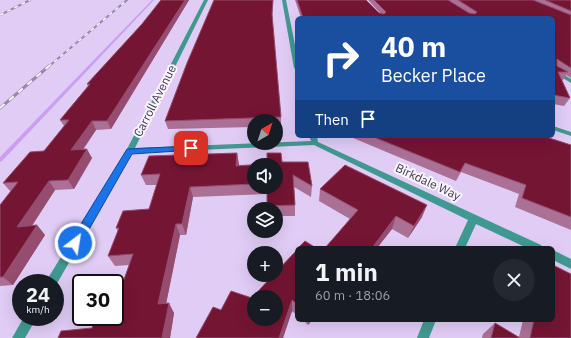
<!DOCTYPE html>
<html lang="en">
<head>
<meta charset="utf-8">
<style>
  :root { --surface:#171b24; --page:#242831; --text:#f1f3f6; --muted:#9ea1a6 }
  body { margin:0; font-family:"IBM Plex Sans",sans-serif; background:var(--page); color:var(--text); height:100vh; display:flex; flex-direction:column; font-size:15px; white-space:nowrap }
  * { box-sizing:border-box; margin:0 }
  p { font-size:13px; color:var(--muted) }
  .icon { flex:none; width:22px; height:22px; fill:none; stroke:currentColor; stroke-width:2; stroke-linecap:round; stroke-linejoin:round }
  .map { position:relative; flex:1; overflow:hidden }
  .panel { position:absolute; left:295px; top:246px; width:260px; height:76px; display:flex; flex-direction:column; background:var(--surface); border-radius:6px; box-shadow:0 4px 16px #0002 }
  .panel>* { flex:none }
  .guide { position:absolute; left:295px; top:16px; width:260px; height:122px; border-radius:6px; box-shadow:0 4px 16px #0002; background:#1a4fa0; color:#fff; overflow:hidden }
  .needle { width:26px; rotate:39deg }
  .buttons { position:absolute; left:247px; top:114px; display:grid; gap:8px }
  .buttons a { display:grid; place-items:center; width:36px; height:36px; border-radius:50%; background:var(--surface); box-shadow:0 4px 16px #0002; font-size:20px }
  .speed { position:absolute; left:12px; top:274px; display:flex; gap:8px; font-size:20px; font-weight:700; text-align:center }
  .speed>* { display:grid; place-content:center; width:52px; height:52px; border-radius:50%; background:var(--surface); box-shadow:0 4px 16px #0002; line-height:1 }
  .speed small { font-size:10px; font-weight:400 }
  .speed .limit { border:2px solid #111; border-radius:6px; background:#fff; color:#111 }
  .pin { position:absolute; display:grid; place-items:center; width:34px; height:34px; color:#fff; margin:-17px; border-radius:8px; box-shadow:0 2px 6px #0006 }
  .me { position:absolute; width:44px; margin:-22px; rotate:31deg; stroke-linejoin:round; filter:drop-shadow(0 0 3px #0008) }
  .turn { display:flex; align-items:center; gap:14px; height:84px; padding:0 20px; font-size:18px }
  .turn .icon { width:52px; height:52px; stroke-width:2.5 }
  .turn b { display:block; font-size:28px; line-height:34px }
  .then { display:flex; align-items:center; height:38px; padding:0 20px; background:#0003; gap:8px; font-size:15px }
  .round { display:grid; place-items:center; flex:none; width:42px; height:42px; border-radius:21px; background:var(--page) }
  .summary { display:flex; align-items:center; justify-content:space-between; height:68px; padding:0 20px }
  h1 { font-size:24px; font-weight:700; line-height:30px }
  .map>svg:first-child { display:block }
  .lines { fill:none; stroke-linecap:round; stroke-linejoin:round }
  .stream { fill:#cb9ef4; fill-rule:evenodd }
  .street { fill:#409991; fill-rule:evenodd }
  .rail-far1-casing { stroke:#9988ab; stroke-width:2 }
  .rail-casing { stroke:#9988ab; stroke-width:3 }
  .rail-far1 { stroke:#f9f5fc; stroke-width:1.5; stroke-dasharray:4; stroke-linecap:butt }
  .rail { stroke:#f9f5fc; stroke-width:2; stroke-dasharray:6; stroke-linecap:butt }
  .wall { fill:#aa7095; fill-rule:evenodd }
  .shaded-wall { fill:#954c6e }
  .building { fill:#741534; stroke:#954c6e; fill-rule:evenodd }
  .route { fill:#1a73e8; stroke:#114b97 }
  .labels { text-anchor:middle; stroke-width:4; stroke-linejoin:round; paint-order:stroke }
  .street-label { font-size:12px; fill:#443652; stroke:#f9f5fc }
</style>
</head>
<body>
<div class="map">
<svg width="571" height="338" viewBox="0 0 571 338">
  <rect width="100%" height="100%" fill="#e1ccf6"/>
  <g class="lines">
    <path class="stream" d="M152 0H154L2 161 0 162V157Z"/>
    <g class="street">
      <path d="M204 0H208L135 148 311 141 309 136H317L318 142 541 245 542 248H527L476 224 465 248H455L468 220 314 145 132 153 55 287V283H45L126 151Z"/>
      <path d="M282 0H286L297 55V70L294 68Z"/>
      <path d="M553 68 571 79V83L553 72Z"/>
      <path d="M553 126 571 132V136L553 130Z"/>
      <path d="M553 250 571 259V269L553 260Z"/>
      <path d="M24 317H37L25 338H12Z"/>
      <path d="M424 320H436L429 338H417Z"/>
    </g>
    <defs>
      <g id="rail-far1">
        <path d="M0 15 30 0"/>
        <path d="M48 67 127 0"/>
      </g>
      <path id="rail" d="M0 108 49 66"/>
    </defs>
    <use href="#rail-far1" class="rail-far1-casing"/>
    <use href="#rail" class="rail-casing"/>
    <use href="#rail-far1" class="rail-far1"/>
    <use href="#rail" class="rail"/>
  </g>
  <g class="wall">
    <path d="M161 0H189L111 129 96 130 83 150 92 158 74 189 55 190 32 226 37 225 45 235 13 285 0 286V205L11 192 3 183 44 151 64 126 60 120 88 86 87 84 142 24Z"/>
    <path d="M214 0H273L272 18 281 117V126H276V121H254V127L168 129 165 121Z"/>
    <path d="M295 0H366L379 13H380L368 0H571V78L566 75 563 80H562L570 98 564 106 553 104V18H301Z"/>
    <path d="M354 136H543L571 145V230L515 207 519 194 461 172 456 181 353 138Z"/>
    <path d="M237 153 238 165 267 164 282 162 312 186 311 197 294 187 295 205V216H276V209H267V194L193 197 186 235H180L166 304 174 313 170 338H58L92 328 120 291 129 265 115 266 108 256 118 231 116 228 149 209 157 185H146L141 175ZM254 165 276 187H254Z"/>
    <path d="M320 189 422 217 408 238 392 229 377 248H325L350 219 319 201Z"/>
    <path d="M297 250V315L292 311 283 338H196L221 310 252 298Z"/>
    <path d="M303 320H312L308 325Z"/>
    <path d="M523 320H553L571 338H482L483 334 495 323 519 337Z"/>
  </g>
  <g class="shaded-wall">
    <path d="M185 0H189L111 129 107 121Z"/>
    <path d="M92 121 96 130 76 159 71 150Z"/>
    <path d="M87 149 92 158 74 189 68 180Z"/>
    <path d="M237 153 239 164 238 176 236 166Z"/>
    <path d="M49 181 55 190 25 236 17 227Z"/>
    <path d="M190 187 193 197 186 235 182 224Z"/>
    <path d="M427 205 422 217 408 238 414 226Z"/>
    <path d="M396 216 392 229 377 248H372Z"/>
    <path d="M176 224 180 235 164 314 158 304Z"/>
    <path d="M37 225 45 235 13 285 3 277Z"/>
    <path d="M292 300V311L283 338H279Z"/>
    <path d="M169 303 174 313 170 338H162Z"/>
    <path d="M309 320H312L308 325Z"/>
  </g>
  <g class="building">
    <path d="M161 0H185L107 121H92L71 150 87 149 68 180 49 181 17 227 37 225 3 277H0V205L18 182 3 183 30 152 44 151 69 120H60L90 84H87L142 24Z"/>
    <path d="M214 0H273L272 14 281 117 165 121 187 63Z"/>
    <path d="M297 0H366L379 13 384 14 386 12 374 0H448L469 13 475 14 477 12 458 0H533L571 15V68L557 59V66L568 72H558L570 98 553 95V18H303Z"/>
    <path d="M545 0H571V11Z"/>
    <path d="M371 136H543L571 145V217L522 198 526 185 465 163 460 172Z"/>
    <path d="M237 153 236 166 267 164V153H281L282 162H308L312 186 293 175 295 205 267 206V187H276V165H254V184L190 187 182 224H176L158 304 169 303 162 338H58L61 331 92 328 96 317H115V292L120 291 133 254 108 256 119 228H116L123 211 149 209 160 174 141 175 149 156Z"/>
    <path d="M345 165 427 205 414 226 396 216 372 248H325L358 210 320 189Z"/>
    <path d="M305 241 316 248H298Z"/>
    <path d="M297 250V304L292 300 279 338H196L213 307 221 310 231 291 252 298 273 275H276V272ZM254 297H276V319H254Z"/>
    <path d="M553 265 571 274V338H530L534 320H553Z"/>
    <path d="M495 323 520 338H491Z"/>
  </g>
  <path class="route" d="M191 146 196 148 194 150 132 154 79 247 75 248 71 247 69 243 71 240 127 149Z"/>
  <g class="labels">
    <g class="street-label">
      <text transform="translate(155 101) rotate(-63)" y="4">Carroll Avenue</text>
      <text transform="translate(428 182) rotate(25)" y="4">Birkdale Way</text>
    </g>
  </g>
</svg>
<div class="buttons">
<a><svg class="needle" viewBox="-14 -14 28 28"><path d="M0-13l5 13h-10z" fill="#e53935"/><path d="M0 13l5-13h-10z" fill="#9ea1a6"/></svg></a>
<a><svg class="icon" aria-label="sound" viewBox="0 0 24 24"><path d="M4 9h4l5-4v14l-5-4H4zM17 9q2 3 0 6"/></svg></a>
<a><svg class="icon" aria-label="layers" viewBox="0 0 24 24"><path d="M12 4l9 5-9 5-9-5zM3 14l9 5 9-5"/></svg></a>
<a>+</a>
<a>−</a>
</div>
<div class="speed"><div>24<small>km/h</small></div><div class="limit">30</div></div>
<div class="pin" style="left:191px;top:148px;background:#d93025"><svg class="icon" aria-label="arrive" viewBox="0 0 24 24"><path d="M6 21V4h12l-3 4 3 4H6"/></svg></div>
<svg class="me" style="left:75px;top:243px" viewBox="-20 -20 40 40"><circle r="17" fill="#1a73e8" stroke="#fff" stroke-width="3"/><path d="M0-11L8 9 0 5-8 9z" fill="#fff"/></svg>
<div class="guide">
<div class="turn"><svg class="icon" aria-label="right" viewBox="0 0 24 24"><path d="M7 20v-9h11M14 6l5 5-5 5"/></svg><div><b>40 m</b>Becker Place</div></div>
<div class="then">Then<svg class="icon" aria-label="arrive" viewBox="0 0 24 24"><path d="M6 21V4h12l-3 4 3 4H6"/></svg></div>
</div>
<section class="panel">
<div class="summary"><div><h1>1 min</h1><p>60 m · 18:06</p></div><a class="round"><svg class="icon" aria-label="close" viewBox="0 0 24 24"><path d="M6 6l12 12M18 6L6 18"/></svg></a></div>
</section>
</div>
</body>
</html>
